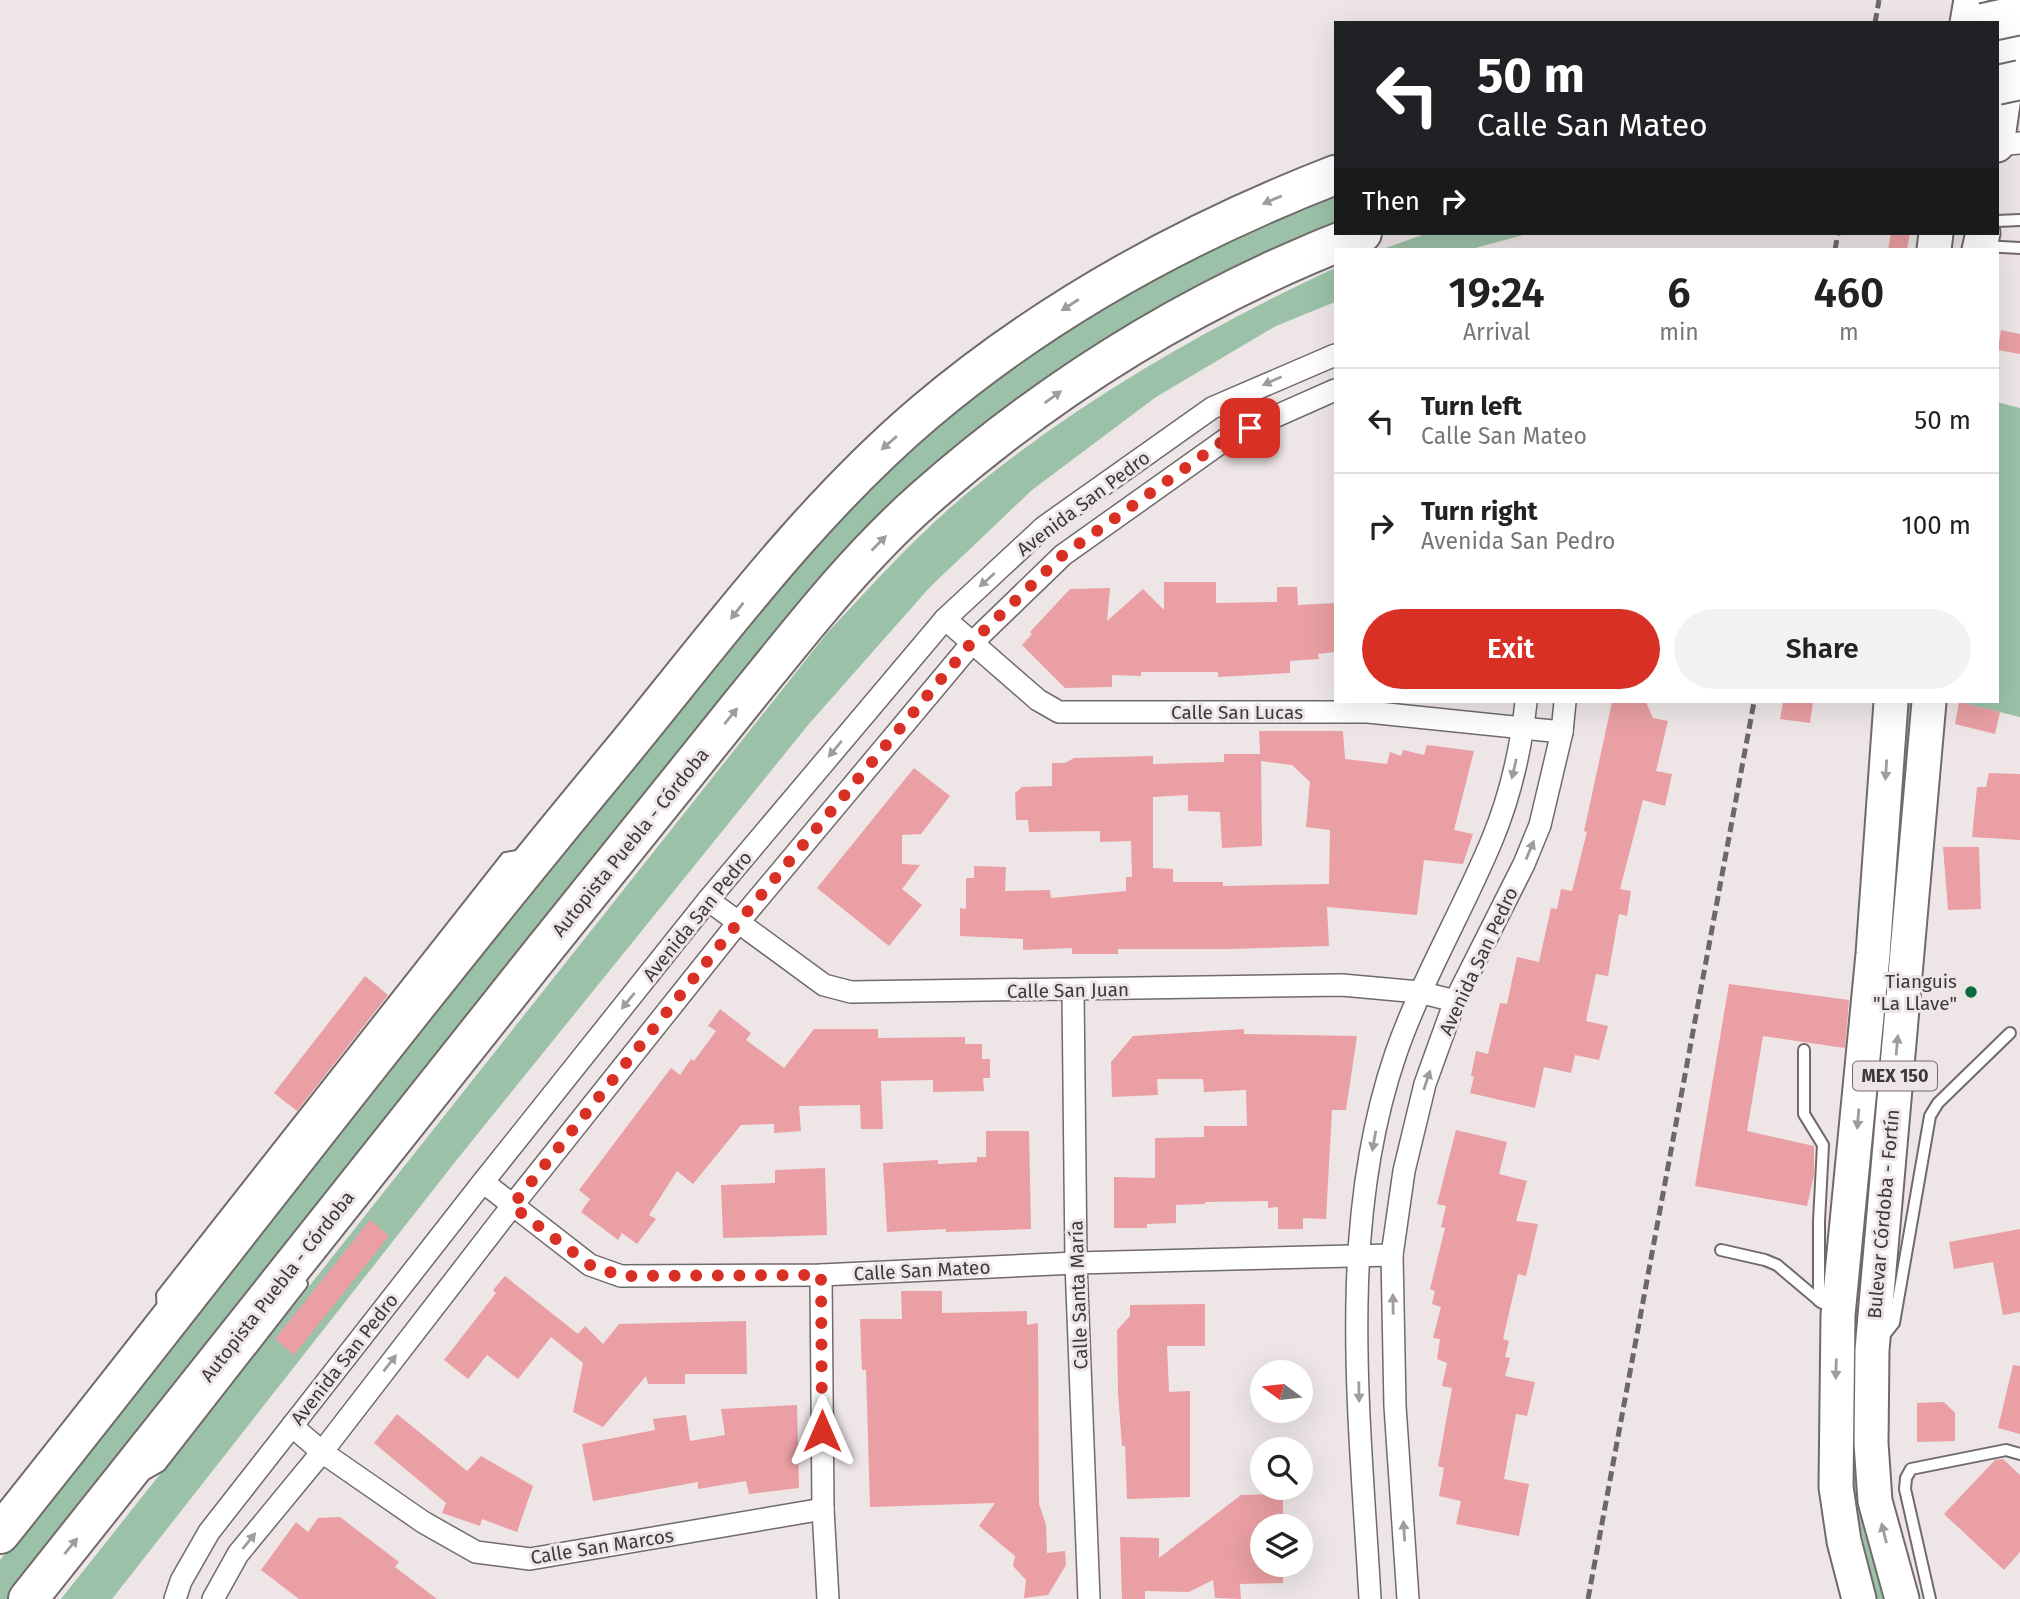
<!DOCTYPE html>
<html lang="en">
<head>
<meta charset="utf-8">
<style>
  :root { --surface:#fff; --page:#f2f2f2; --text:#222; --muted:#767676; --line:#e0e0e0; --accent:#d93025 }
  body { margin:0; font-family:"Fira Sans",sans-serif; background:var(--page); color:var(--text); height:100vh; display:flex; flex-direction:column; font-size:26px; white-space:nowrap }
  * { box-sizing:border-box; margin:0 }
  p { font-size:23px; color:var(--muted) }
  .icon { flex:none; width:38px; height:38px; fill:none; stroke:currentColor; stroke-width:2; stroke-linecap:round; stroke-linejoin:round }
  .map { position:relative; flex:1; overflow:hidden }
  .side { position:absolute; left:1334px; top:248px; width:665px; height:455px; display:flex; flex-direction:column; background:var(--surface); border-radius:0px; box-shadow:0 7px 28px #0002 }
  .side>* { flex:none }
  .hud { position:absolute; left:1334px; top:21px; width:665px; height:214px; border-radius:0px; box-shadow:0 7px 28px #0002; background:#202124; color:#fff; overflow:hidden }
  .needle { width:46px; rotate:285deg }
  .fabs { position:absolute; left:1250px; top:1360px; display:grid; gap:14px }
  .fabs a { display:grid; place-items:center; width:63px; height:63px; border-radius:50%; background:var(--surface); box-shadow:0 7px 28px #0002; font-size:35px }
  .pin { position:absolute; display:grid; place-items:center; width:60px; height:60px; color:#fff; margin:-30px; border-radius:14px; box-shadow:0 4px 10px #0006 }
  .me { position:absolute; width:77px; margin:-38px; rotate:0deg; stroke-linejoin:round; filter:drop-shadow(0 0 5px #0008) }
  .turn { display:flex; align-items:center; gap:24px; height:147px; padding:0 28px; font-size:32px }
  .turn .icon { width:91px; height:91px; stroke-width:2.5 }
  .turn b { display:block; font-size:49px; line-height:60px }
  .then { display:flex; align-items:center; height:66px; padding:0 28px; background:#0003; gap:14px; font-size:26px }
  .eta { display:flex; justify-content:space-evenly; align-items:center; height:119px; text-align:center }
  .eta b { font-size:42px; font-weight:600; line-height:49px }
  .button { display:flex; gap:14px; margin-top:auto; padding:14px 28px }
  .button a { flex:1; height:80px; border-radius:42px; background:var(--accent); color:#fff; font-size:28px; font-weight:600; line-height:80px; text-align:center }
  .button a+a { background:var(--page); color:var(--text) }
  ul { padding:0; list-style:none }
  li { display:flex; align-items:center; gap:21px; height:105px; padding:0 28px; border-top:2px solid var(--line) }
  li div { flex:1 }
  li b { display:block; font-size:26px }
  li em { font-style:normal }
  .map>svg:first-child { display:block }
  .green { fill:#9bc1a8 }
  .building { fill:#e99fa3; fill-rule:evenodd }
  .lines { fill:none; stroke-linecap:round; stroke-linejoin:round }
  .service-casing { stroke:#716a6a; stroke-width:14 }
  .minor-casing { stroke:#716a6a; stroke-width:24 }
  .primary-casing { stroke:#716a6a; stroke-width:37 }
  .motorway-casing { stroke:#716a6a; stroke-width:42 }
  .service { stroke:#fff; stroke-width:10 }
  .minor { stroke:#fff; stroke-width:21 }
  .primary { stroke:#fff; stroke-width:33 }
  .motorway { stroke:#fff; stroke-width:38 }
  .rail { stroke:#6c6868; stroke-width:5; stroke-dasharray:10 5; stroke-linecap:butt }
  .motorway-bridge-casing { stroke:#716a6a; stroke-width:42; stroke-linecap:butt }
  .motorway-bridge { stroke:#fff; stroke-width:38 }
  .oneway { fill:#9e9c9c }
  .route { stroke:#d93025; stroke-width:12; stroke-dasharray:0 21.6 }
  .poi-dot { fill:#0a693d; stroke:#eee6e6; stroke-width:2.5 }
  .labels { text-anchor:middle; stroke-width:6; stroke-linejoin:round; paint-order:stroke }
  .shield { fill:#eee6e6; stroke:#716d6d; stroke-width:2 }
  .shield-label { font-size:18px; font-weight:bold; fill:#3c3939 }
  .street-label { font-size:19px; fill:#3c3939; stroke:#eee6e6 }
  .poi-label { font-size:19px; fill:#3c3939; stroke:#eee6e6; text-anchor:end }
</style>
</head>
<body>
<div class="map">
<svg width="2020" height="1599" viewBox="0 0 2020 1599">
  <rect width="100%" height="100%" fill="#eee6e6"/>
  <g class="green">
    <path d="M1335 191V227L953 459 12 1599H0V1560L727 639C770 592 812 543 857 499 950 410 1060 321 1176 263 1227 236 1282 215 1335 191Z"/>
    <path d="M1428 233H1531L1468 250H1380Z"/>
    <path d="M1335 268V302L1276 326 1156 397 1032 490 930 587 808 725 459 1157 112 1599H61L828 632C875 582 922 529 976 486 1086 397 1207 328 1335 268Z"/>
    <path d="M1997 402 2020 408V717L1959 702H1997Z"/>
    <path d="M1906 702H1914L1903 847H1897Z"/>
    <path d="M1861 1241H1870L1862 1515 1883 1599H1877C1856 1523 1845 1444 1849 1364 1851 1323 1857 1282 1861 1241Z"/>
  </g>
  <g class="building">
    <path d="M1891 233H1910L1907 250H1888Z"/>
    <path d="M2001 330 2020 334V354L1998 350Z"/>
    <path d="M1164 582H1216V603L1277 602V587H1297L1298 605 1335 603V652L1318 654 1319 659 1290 661V673L1218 677V672H1141V676L1112 675V687L1065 688 1022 645 1032 634 1030 632 1070 589 1110 588 1107 621 1143 589 1164 610Z"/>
    <path d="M1612 702H1646L1653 718 1668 721 1656 771 1672 774 1665 806 1643 800 1620 889 1631 891 1627 916 1619 914 1608 976 1596 974 1586 1021 1608 1026 1599 1060 1575 1055 1571 1073 1544 1067 1535 1108 1470 1093 1474 1077 1471 1076 1476 1051 1488 1054 1500 1003 1507 1004 1517 957 1539 962 1551 908 1557 909 1561 889 1572 891 1587 832 1584 831Z"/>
    <path d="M1783 702H1813L1810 723 1780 719Z"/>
    <path d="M1959 702 2000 712 1995 734 1955 724Z"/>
    <path d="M1259 731H1343L1345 759 1387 764 1390 752 1401 756 1403 750 1424 755 1427 745 1474 751 1454 830 1473 834 1463 864 1424 860 1417 915 1327 907 1329 946 1232 949H1118V954H1072V948L1023 950V939L960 936V908L966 909V878H974V866L1006 867 1005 891 1050 890 1051 898 1126 891V877H1132L1131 841 1100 842V831L1029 832 1028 820H1016L1015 793 1022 787 1052 786V763H1065L1074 758 1153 756V764L1224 762V754H1260ZM1261 761 1292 765 1310 782 1306 827 1330 830 1329 884 1223 886V882H1173V869L1153 868V797L1188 795V811L1220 812 1222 848 1262 846Z"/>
    <path d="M914 768 950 796 921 834 902 835V864L920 865 902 889 922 905 889 946 817 888Z"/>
    <path d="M1989 773 2020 774V840L1972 837 1977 787H1986Z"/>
    <path d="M1943 847H1979L1981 909 1948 910Z"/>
    <path d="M365 976 388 995 297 1111 274 1093Z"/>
    <path d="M1729 984 1849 1000 1845 1048 1763 1036 1747 1131 1814 1146V1175L1807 1206 1695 1186Z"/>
    <path d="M720 1009 751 1033 746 1040 784 1068 814 1029H878V1038L965 1037V1044H982V1059H990V1078H983L984 1091 933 1092V1080L881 1081 883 1129H861L860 1105 799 1106 801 1131 774 1133V1124L741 1125 693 1184 677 1171 649 1215 656 1219 637 1244 622 1233 618 1240 581 1212 590 1199 579 1190 671 1068 680 1075 691 1059 694 1061 716 1031 708 1026Z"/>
    <path d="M1244 1029V1034L1357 1036 1346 1110H1332L1326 1219 1303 1218V1229H1278V1207L1268 1208V1201L1205 1202V1204L1176 1205V1223L1147 1224V1228H1114V1177L1155 1178V1138L1204 1137V1126H1247L1246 1090 1204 1092 1203 1079H1157L1158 1095 1112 1097 1111 1062 1133 1036Z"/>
    <path d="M1456 1130 1507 1142 1499 1174 1527 1181 1516 1221 1538 1224 1526 1276 1518 1274 1503 1339 1509 1341 1505 1357 1510 1358 1505 1376 1535 1382 1527 1416 1516 1414 1504 1479 1529 1484 1519 1536 1456 1524 1461 1501 1439 1496 1444 1468 1438 1466 1452 1388 1442 1386 1447 1363 1437 1359 1440 1339 1433 1338 1441 1307 1432 1304 1435 1291 1430 1289 1445 1228 1441 1227 1446 1206 1437 1204Z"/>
    <path d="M986 1131H1029L1031 1229 946 1232V1229L887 1232 883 1163 938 1160V1164L977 1162V1157H986Z"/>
    <path d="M825 1168 827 1235 723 1238 721 1185 775 1183V1170Z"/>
    <path d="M370 1220 389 1236 294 1355 275 1339Z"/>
    <path d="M2020 1229V1312L2003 1315 1993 1262 1954 1269 1949 1242Z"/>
    <path d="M505 1276 578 1334 585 1326 603 1344 619 1324 746 1321 747 1374H685V1384H648L646 1376 603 1427 573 1412 583 1363 551 1337 518 1379 487 1355 468 1379 444 1360 496 1293 493 1290Z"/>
    <path d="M901 1291H942V1313L1027 1311V1325L1038 1323 1039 1504 1046 1525 1047 1553 1065 1551 1066 1565 1048 1595 1024 1598 1026 1580 1013 1566 1015 1556 979 1526 995 1503 870 1507 866 1370H862L860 1319H902Z"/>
    <path d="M1205 1304V1346H1167L1169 1392 1190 1391V1497L1127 1499 1125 1446H1122L1118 1393 1117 1330 1130 1316V1305Z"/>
    <path d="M2013 1365 2020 1366V1434L1998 1428Z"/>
    <path d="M1944 1402 1955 1413V1441L1917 1442V1403Z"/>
    <path d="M797 1405 799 1488 749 1494 746 1481 698 1489V1482L593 1501 582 1444 655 1430 653 1419 686 1415 690 1441 725 1435 721 1409Z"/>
    <path d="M397 1414 467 1471 481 1456 533 1486 517 1532 482 1519 480 1526 442 1513 446 1503 374 1443Z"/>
    <path d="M2003 1459 2020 1475V1552L2004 1570 1944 1514 1995 1460Z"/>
    <path d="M1283 1494V1526H1262V1564H1283V1583L1240 1584 1241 1599 1215 1598 1213 1580 1189 1592 1145 1591V1599H1122L1120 1537 1159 1538V1558L1241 1495Z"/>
    <path d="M340 1517 399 1562 395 1567 437 1599H299L261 1570 296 1522 308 1532 318 1518Z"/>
  </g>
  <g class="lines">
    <defs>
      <g id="service">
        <path d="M1997 221 2020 220"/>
        <path d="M1983 246 2020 248"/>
        <path d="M1804 1050V1114L1823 1145 1819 1221V1301"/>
        <path d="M1721 1250 1765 1260 1777 1265 1822 1303"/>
        <path d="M163 1310 162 1295 506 858 524 855"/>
        <path d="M1883 1337 1894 1323 1930 1116 1938 1103 2010 1033"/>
        <path d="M146 1474 160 1466 302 1284"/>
        <path d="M1930 1599 1905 1489 1906 1478 1911 1469 2006 1450 2020 1454"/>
      </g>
      <g id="minor">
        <path d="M1997 145 2020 143"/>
        <path d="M945 619 1038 700 1059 712H1368L1562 732"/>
        <path d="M708 900 824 985 851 992 1342 985 1419 992 1455 1001"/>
        <path d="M1073 991 1076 1263 1089 1599"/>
        <path d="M483 1182 590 1265 621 1276 821 1275 1076 1263 1392 1255"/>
        <path d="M821 1275 823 1509 828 1599"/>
        <path d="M292 1426 322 1452 423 1522 476 1552 530 1559 823 1509"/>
        <path d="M175 1599 181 1581 209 1532 483 1182 708 900 945 619 1044 527 1212 408 1335 355"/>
        <path d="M213 1599 238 1554 322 1452 512 1206 737 924 972 643 1063 555 1229 437 1335 390"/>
        <path d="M1370 1599C1360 1418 1336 1227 1396 1053 1422 979 1462 912 1492 840 1510 797 1521 748 1526 702"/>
        <path d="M1408 1599 1395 1406 1392 1255 1404 1171 1425 1084 1455 1001 1524 864 1540 825 1562 732 1565 702"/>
      </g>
      <g id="primary">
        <path d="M1967 23 1971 0"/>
        <path d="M1997 145 2018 0"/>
        <path d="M1934 250 1936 233"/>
        <path d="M1979 250 1983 233"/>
        <path d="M1859 1599 1844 1541 1836 1487 1838 1315 1873 954 1891 702"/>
        <path d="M1902 1599 1875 1501 1871 1443 1872 1350 1929 702"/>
      </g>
      <g id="motorway">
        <path d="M0 1534C206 1276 405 1013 616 759 714 640 807 512 925 412 1048 308 1186 233 1335 175"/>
        <path d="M28 1599C200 1384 369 1167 542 952 609 868 676 785 743 702 800 632 856 559 924 499 1054 384 1200 295 1362 233"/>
      </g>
    </defs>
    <use href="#service" class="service-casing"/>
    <use href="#minor" class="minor-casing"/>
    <use href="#primary" class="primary-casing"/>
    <use href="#motorway" class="motorway-casing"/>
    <use href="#service" class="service"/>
    <use href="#minor" class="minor"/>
    <use href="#primary" class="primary"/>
    <use href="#motorway" class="motorway"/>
    <g class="rail">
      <path d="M1875 23 1879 0"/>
      <path d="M1835 250 1838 233"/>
      <path d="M1588 1599 1754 702"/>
    </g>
    <defs>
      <g id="motorway-bridge">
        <path d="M1983 23 2020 15"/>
        <path d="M1997 85 2020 80"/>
      </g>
    </defs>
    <use href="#motorway-bridge" class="motorway-bridge-casing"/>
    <use href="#motorway-bridge" class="motorway-bridge"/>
  </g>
  <defs><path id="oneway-solid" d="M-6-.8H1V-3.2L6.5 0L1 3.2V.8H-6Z" transform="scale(1.75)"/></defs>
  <g class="oneway">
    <use href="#oneway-solid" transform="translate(1272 200) rotate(157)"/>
    <use href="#oneway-solid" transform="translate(1070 305) rotate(147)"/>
    <use href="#oneway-solid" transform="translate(1272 381) rotate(156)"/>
    <use href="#oneway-solid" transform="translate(1053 397) rotate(-36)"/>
    <use href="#oneway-solid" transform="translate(889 443) rotate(139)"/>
    <use href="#oneway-solid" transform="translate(879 543) rotate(-45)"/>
    <use href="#oneway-solid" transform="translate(987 580) rotate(138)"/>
    <use href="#oneway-solid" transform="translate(737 611) rotate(128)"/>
    <use href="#oneway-solid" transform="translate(731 716) rotate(-51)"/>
    <use href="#oneway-solid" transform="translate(835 749) rotate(130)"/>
    <use href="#oneway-solid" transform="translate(1514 769) rotate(103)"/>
    <use href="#oneway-solid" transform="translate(1886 770) rotate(94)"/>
    <use href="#oneway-solid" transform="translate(1530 850) rotate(-67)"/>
    <use href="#oneway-solid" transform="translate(628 1001) rotate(129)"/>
    <use href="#oneway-solid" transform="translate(1897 1045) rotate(-85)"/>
    <use href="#oneway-solid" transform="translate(1427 1080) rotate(-72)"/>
    <use href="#oneway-solid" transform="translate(1858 1119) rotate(95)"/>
    <use href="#oneway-solid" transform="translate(1374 1141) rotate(100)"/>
    <use href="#oneway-solid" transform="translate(1393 1304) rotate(-91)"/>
    <use href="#oneway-solid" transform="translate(390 1363) rotate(-52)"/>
    <use href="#oneway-solid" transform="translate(1836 1369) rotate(92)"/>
    <use href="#oneway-solid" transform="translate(1359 1392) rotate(89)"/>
    <use href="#oneway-solid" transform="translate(1404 1531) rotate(-94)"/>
    <use href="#oneway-solid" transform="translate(1884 1533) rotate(-104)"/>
    <use href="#oneway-solid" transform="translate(249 1541) rotate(-51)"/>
    <use href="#oneway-solid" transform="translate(71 1546) rotate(-51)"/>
  </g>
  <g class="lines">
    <path class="route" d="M822 1431 821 1275 621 1276 590 1265 512 1206 737 924 972 642 1063 555 1229 437 1250 428"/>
  </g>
  <circle class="poi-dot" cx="1971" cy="992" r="7"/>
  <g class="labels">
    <rect class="shield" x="1853" y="1061.5" width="84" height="29" rx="5"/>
    <g class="shield-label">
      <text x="1895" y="1082">MEX 150</text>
    </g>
    <g class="street-label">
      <text transform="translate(1083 503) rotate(-37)" y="7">Avenida San Pedro</text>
      <text x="1237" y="719">Calle San Lucas</text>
      <text transform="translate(630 842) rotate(-51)" y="7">Autopista Puebla - Córdoba</text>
      <text transform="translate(697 916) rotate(-51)" y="7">Avenida San Pedro</text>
      <text transform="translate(1478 961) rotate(-65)" y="7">Avenida San Pedro</text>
      <text transform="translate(1068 990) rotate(-1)" y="7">Calle San Juan</text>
      <text transform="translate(1883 1214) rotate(-85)" y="7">Bulevar Córdoba - Fortín</text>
      <text transform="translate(922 1270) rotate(-3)" y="7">Calle San Mateo</text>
      <text transform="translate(277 1286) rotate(-52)" y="7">Autopista Puebla - Córdoba</text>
      <text transform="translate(1078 1295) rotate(-92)" y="7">Calle Santa María</text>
      <text transform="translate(344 1359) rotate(-52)" y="7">Avenida San Pedro</text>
      <text transform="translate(602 1546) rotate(-9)" y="7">Calle San Marcos</text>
    </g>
    <g class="poi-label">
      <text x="1957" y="988">Tianguis<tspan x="1957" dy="22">"La Llave"</tspan></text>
    </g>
  </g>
</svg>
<div class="fabs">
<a><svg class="needle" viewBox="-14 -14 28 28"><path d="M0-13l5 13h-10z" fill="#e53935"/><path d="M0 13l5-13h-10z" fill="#767676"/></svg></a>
<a><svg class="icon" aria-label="search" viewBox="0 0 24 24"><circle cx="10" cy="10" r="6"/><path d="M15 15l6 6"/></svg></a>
<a><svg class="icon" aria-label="layers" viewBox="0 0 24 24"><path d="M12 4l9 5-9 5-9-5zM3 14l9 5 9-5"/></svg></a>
</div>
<div class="pin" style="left:1250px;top:428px;background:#d93025"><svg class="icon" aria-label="arrive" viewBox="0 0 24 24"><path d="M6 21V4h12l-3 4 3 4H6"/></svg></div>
<svg class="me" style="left:822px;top:1431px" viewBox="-20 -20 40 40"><path d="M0-17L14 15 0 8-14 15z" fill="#d93025" stroke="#fff" stroke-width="4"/></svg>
<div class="hud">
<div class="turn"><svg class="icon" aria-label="left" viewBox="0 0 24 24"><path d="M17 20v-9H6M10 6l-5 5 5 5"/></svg><div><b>50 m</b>Calle San Mateo</div></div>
<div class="then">Then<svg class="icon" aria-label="right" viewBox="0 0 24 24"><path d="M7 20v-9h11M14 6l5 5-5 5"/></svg></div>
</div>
<section class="side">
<div class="eta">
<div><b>19:24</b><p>Arrival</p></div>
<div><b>6</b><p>min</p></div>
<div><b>460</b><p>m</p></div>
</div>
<ul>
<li><svg class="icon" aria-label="left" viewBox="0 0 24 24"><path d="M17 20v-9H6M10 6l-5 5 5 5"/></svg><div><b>Turn left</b><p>Calle San Mateo</p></div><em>50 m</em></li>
<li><svg class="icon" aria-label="right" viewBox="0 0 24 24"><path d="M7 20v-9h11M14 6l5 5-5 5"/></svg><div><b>Turn right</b><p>Avenida San Pedro</p></div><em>100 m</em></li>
</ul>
<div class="button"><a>Exit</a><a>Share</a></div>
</section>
</div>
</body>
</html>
